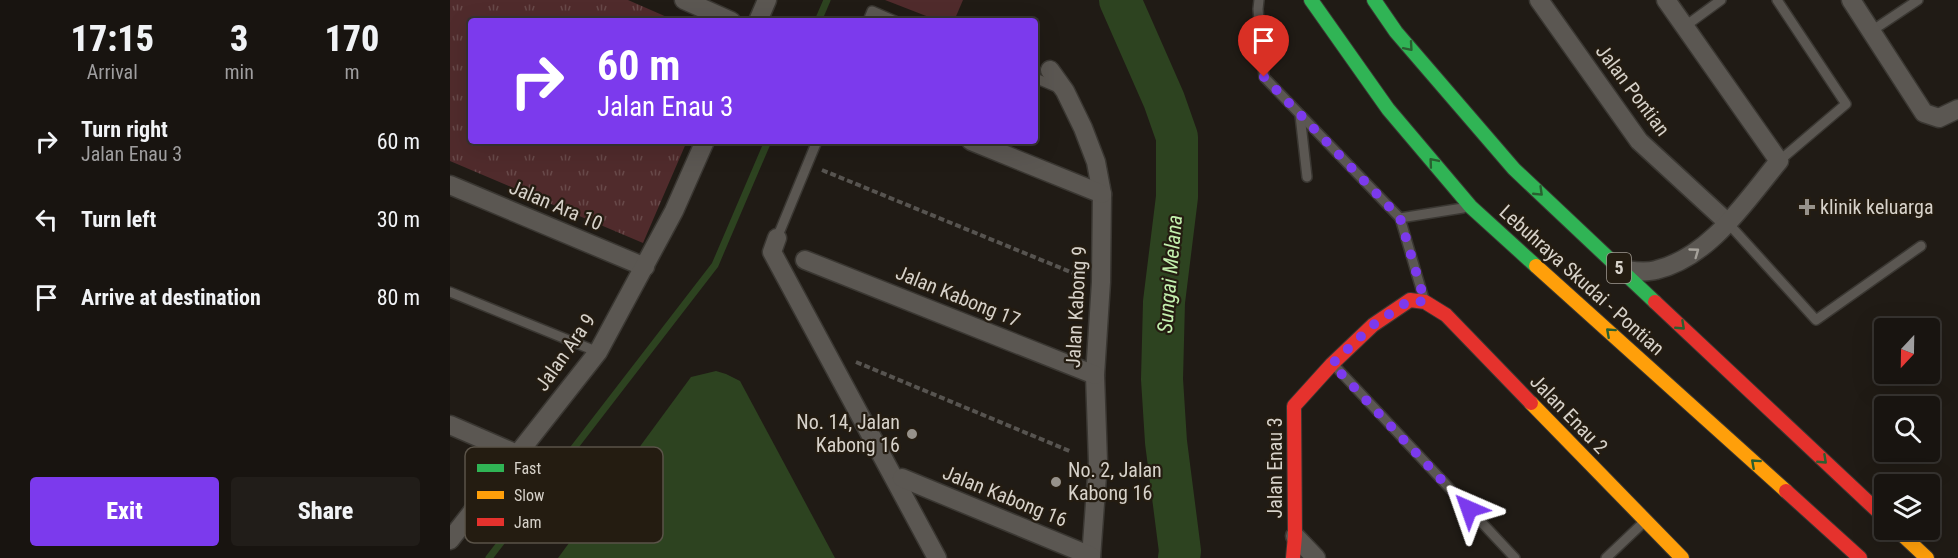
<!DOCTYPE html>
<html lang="en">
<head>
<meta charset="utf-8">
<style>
  :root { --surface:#181410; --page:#211d19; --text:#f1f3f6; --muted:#9f9e9f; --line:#363330; --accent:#7c3aed }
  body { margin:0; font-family:"Roboto Condensed",sans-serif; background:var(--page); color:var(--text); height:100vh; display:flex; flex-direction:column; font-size:22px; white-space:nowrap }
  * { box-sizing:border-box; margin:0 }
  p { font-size:20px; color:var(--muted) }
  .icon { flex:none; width:33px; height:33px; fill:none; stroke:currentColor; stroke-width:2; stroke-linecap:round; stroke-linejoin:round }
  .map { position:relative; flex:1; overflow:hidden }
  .side { display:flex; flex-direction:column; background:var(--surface); width:450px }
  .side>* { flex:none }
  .hud { position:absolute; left:18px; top:18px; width:570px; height:126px; border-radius:6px; box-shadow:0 6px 24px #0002,0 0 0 2px var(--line); background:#7c3aed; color:#fff; overflow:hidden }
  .needle { width:39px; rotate:202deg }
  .fabs { position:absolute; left:1424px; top:318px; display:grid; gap:12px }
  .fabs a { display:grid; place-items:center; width:66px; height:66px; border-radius:6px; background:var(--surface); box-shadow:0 6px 24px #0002,0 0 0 2px var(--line); font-size:30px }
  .pin { position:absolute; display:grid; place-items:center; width:51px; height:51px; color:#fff; margin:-62px -26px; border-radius:50% 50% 50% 0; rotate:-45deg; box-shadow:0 0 6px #0007 }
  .pin .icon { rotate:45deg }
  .me { position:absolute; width:66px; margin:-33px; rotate:317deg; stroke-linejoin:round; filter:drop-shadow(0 0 4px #0008) }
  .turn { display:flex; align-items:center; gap:21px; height:126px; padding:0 30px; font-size:27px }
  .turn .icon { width:78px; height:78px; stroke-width:2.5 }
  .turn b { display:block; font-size:42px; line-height:51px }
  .eta { display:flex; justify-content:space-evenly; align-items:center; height:102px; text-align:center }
  .eta b { font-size:36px; font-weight:800; line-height:42px }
  .button { display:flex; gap:12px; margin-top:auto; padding:12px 30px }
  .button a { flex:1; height:69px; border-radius:6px; background:var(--accent); color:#fff; font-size:24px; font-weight:800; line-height:69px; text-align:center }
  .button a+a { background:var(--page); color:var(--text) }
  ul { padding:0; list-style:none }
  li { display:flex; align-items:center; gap:18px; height:78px; padding:0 30px }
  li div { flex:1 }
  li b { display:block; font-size:22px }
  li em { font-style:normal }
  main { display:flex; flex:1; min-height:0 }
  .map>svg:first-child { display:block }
  .park { fill:url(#park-tufts) }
  .pitch { fill:#502b2c }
  .water { fill:#2d4320 }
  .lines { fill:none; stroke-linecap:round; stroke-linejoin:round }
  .stream { stroke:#2d4320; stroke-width:7 }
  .river { stroke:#2d4320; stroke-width:42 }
  .lane-casing { stroke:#3a3732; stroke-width:12 }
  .street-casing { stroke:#3a3732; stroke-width:21 }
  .fast-casing { stroke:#3a3732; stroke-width:16 }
  .slow-casing { stroke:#3a3732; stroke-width:16 }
  .jam-casing { stroke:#3a3732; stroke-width:16 }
  .path { stroke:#575450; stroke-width:4; stroke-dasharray:6 3; stroke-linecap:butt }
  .lane { stroke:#5b5752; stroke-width:9 }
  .street { stroke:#5b5752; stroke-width:18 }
  .fast { stroke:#30b455; stroke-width:14 }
  .slow { stroke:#ff9f0a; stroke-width:14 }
  .jam { stroke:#e5322d; stroke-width:14 }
  .oneway { stroke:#296030 }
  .oneway2 { stroke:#a5a19a }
  .route { stroke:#7c3aed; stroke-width:10; stroke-dasharray:0 18 }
  .poi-dot { fill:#97928b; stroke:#241c11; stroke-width:2 }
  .labels { text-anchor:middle; stroke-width:4.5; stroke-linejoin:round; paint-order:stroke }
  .shield { fill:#241c11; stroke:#a19b92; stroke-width:1.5 }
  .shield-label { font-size:18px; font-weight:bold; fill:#d7d2ca }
  .street-label { font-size:20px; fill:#d7d2ca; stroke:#241c11 }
  .poi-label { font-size:20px; fill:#d7d2ca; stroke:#241c11; text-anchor:start }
  .water-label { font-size:21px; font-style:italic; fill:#c3f0ae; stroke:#241c11 }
  .key { fill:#241c11; stroke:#5a5348; stroke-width:1.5 }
  .key-label { font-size:16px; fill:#d7d2ca }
</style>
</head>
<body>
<main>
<section class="side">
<div class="eta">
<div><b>17:15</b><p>Arrival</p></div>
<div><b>3</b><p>min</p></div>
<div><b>170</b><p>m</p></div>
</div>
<ul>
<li><svg class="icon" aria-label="right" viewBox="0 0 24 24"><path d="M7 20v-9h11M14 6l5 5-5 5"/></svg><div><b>Turn right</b><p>Jalan Enau 3</p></div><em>60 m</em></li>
<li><svg class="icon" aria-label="left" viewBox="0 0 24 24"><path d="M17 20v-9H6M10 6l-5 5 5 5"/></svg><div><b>Turn left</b></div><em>30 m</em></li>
<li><svg class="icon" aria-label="arrive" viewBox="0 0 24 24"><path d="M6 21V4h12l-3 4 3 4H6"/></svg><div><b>Arrive at destination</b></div><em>80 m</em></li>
</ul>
<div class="button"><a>Exit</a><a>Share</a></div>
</section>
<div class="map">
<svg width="1508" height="558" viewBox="0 0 1508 558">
  <defs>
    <pattern id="park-tufts" width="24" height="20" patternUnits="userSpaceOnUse" patternTransform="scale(1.5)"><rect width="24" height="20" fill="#502b2c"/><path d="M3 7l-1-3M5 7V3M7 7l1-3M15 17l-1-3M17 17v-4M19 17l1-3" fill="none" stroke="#684949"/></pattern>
  </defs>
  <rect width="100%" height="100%" fill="#201b15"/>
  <path class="park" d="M0 0H178L226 21H21V141H237L193 243 0 161Z"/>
  <path class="pitch" d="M435 0H513L504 21H489Z"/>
  <path class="water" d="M266 371 276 374 290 381 385 558H108L241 377Z"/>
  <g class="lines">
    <g class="stream">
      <path d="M368 21 377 0"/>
      <path d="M39 558 265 265 318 141"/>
    </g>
    <path class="river" d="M670 0 714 100 727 137V197L714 302 712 379 716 442 730 551 729 558"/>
    <defs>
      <g id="lane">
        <path d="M809 0 808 9 814 77 950 218 1013 208"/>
        <path d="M1327 0 1396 104 1329 161"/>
        <path d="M418 21 422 11 445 21"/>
        <path d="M1234 27 1271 0"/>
        <path d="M1420 32 1468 0"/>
        <path d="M585 78 611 89"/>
        <path d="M850 115 857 177"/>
        <path d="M950 218 974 299"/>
        <path d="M1277 222 1366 320 1471 246"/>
        <path d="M327 238 367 141"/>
        <path d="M0 292 148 352"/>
        <path d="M884 365 1065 558"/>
        <path d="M1156 558 1194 522"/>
      </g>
      <g id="street">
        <path d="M234 0 281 21"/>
        <path d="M1089 0 1189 141 1277 222"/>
        <path d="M1401 0 1474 113 1489 118 1508 109"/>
        <path d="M308 21 317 0"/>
        <path d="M600 70 615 91 633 128 646 162 652 194 651 282 645 375 648 462 641 558"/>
        <path d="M521 141 652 194"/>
        <path d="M0 185 195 267"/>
        <path d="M327 238 322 252 487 558"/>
        <path d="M355 260 645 375"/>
        <path d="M1173 270C1184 271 1196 273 1206 270 1260 257 1295 202 1329 161L1216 0"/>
        <path d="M0 425 67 454"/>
        <path d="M452 478 641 556"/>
        <path d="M845 536 866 558"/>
        <path d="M0 540 148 352 224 211 255 141"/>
      </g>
      <g id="fast">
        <path d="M861 0 938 109 1021 207 1086 266"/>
        <path d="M924 0 946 32 1064 169 1205 302"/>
      </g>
      <g id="slow">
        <path d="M1086 266 1336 491"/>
        <path d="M1081 403 1232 558"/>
        <path d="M1447 530 1477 558"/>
      </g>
      <g id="jam">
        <path d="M1205 302 1434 517"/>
        <path d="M1336 491 1410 558"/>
        <path d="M843 558 845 536 844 406 882 364 923 325 960 300 975 302 996 315 1081 403"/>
      </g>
    </defs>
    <use href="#lane" class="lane-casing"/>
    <use href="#street" class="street-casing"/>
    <use href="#fast" class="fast-casing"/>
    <use href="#slow" class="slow-casing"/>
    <use href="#jam" class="jam-casing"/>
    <g class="path">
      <path d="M372 170 628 275"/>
      <path d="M406 362 622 452"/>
    </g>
    <use href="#lane" class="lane"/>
    <use href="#street" class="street"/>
    <use href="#fast" class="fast"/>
    <use href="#slow" class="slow"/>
    <use href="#jam" class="jam"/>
  </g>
  <defs><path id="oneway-chevron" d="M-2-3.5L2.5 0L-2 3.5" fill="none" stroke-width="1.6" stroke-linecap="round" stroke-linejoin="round" transform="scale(1.5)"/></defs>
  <g class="oneway">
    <use href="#oneway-chevron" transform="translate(959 47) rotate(49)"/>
    <use href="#oneway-chevron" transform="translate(983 162) rotate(-130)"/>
    <use href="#oneway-chevron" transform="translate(1089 192) rotate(44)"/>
    <use href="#oneway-chevron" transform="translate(1231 326) rotate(43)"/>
    <use href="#oneway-chevron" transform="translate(1160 332) rotate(-138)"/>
    <use href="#oneway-chevron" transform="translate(1373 460) rotate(43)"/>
    <use href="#oneway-chevron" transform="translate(1305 463) rotate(-138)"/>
  </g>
  <use class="oneway2" href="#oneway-chevron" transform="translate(1245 252) rotate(-36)"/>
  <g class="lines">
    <path class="route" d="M814 77 950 218 975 302 960 300 923 325 882 364 1019 509"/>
  </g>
  <g class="poi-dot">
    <path d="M1354 198h6v6h6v6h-6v6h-6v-6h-6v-6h6z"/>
    <circle cx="462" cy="434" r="6"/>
    <circle cx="606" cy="482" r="6"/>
  </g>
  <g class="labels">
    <rect class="shield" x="1157" y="253" width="24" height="30" rx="4.5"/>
    <g class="shield-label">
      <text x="1169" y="274">5</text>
    </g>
    <g class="street-label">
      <text transform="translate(1183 90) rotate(53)" y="7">Jalan Pontian</text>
      <text transform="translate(106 205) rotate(23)" y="7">Jalan Ara 10</text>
      <text transform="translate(1132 280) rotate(42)" y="7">Lebuhraya Skudai - Pontian</text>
      <text transform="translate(508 296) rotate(22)" y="7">Jalan Kabong 17</text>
      <text transform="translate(626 307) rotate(-87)" y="7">Jalan Kabong 9</text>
      <text transform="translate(115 352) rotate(-55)" y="7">Jalan Ara 9</text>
      <text transform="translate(1119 414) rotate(46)" y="7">Jalan Enau 2</text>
      <text transform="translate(825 468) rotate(-90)" y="7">Jalan Enau 3</text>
      <text transform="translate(555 496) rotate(22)" y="7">Jalan Kabong 16</text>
    </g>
    <g class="poi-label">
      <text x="1370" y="214">klinik keluarga</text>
      <text x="450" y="429" text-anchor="end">No. 14, Jalan<tspan x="450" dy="23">Kabong 16</tspan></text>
      <text x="618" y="477">No. 2, Jalan<tspan x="618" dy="23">Kabong 16</tspan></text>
    </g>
    <g class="water-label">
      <text transform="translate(720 274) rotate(-85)" y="7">Sungai Melana</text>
    </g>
  </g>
  <rect x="15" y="447" width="198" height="96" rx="9" class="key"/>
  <rect x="27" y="464" width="27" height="8" fill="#30b455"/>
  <rect x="27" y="491" width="27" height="8" fill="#ff9f0a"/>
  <rect x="27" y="518" width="27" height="8" fill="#e5322d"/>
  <g class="key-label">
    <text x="64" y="474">Fast</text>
    <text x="64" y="501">Slow</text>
    <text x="64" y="528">Jam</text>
  </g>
</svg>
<div class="fabs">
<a><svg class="needle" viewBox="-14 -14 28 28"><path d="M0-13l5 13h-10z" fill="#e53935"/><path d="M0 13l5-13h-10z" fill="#9f9e9f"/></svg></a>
<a><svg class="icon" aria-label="search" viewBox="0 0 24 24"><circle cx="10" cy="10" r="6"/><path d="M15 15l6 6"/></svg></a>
<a><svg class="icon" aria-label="layers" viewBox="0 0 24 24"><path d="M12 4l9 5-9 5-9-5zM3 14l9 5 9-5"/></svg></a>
</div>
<div class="pin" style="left:814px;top:77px;background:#d93025"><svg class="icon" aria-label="arrive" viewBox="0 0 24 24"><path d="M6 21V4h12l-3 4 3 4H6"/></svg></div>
<svg class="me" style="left:1019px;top:509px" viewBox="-20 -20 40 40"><path d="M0-17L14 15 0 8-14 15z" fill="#7c3aed" stroke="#fff" stroke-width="4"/></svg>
<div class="hud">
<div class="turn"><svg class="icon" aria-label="right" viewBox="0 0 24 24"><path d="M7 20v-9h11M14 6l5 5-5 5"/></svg><div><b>60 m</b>Jalan Enau 3</div></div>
</div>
</div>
</main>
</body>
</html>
